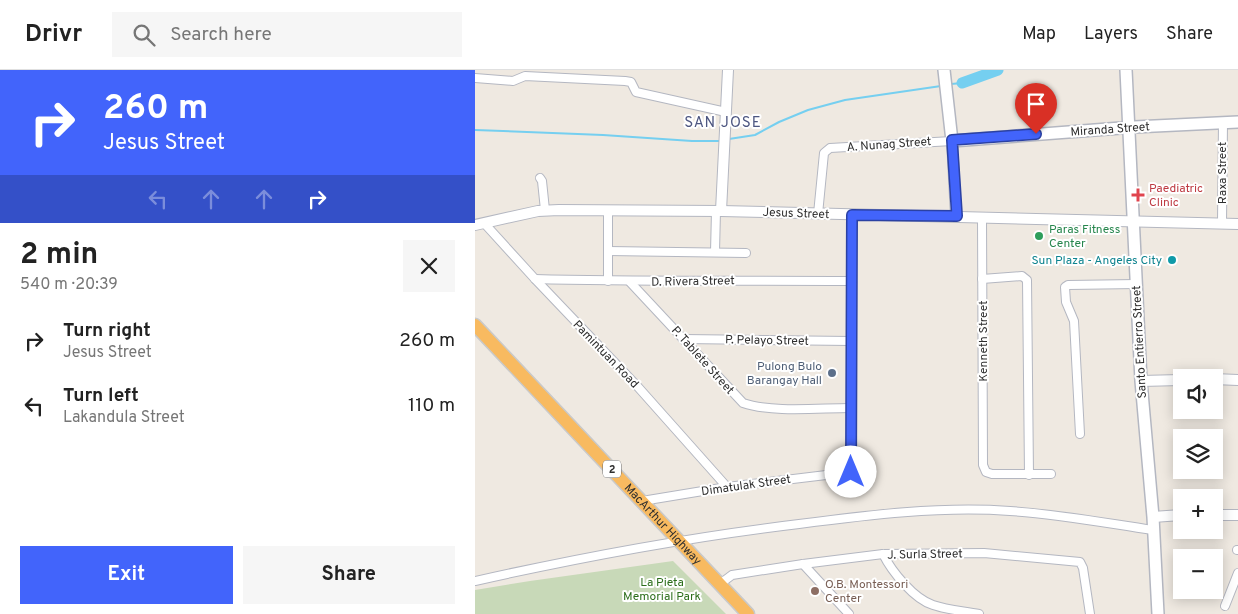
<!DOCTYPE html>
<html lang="en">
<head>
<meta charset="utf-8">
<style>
  :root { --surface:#fff; --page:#f6f6f6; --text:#222; --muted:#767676; --line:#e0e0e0; --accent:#4264fb }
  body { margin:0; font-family:Overpass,sans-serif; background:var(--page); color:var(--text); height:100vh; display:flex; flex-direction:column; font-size:19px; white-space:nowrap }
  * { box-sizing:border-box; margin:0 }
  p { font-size:16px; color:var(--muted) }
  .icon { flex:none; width:28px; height:28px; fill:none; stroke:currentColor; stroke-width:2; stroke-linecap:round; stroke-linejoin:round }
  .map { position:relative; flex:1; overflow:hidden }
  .panel { display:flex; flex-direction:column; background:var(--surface); width:475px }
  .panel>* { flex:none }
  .banner { background:#4264fb; color:#fff; overflow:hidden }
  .buttons { position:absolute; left:698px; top:299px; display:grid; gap:10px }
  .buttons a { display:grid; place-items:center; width:50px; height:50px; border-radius:0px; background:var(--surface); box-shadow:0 2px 12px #0003; font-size:25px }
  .pin { position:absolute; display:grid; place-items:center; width:42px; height:42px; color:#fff; margin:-51px -21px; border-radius:50% 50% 50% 0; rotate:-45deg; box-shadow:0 0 5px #0007 }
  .pin .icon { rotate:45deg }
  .me { position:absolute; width:55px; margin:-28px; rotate:0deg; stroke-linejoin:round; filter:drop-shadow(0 0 4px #0008) }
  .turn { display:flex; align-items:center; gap:18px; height:105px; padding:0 20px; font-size:22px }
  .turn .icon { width:65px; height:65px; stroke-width:2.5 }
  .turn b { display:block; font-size:35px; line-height:42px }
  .lanes { display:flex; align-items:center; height:48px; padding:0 20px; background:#0003; justify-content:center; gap:25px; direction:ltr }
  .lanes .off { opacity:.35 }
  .round { display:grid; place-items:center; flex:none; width:52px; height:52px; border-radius:0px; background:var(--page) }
  .overview { display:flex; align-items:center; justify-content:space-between; height:85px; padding:0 20px }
  h1 { font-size:30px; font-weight:700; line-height:38px }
  .action { display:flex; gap:10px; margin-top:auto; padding:10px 20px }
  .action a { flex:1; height:58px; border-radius:0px; background:var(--accent); color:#fff; font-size:20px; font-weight:700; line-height:58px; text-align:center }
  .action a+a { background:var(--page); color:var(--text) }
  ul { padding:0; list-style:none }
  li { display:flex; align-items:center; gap:15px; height:65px; padding:0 20px }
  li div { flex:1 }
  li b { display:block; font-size:19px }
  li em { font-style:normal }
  header { display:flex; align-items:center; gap:30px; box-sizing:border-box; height:70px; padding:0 25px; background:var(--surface); border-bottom:1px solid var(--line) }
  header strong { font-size:24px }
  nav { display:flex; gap:28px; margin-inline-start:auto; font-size:18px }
  .search { width:350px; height:45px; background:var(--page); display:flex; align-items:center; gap:12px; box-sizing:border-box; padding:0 18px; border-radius:0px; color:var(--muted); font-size:19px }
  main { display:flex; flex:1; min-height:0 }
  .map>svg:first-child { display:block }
  .cemetery { fill:#c8d9b8 }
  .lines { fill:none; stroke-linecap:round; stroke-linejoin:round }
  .stream { stroke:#75cff0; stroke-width:2 }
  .river { stroke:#75cff0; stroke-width:11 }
  .minor-casing { stroke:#b4b7c1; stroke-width:10 }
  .tertiary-casing { stroke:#b4b7c1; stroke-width:12 }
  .secondary-casing { stroke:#b4b7c1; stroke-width:14 }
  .trunk-casing { stroke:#c9c9c9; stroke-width:15 }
  .minor { stroke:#fff; stroke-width:8 }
  .tertiary { stroke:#fff; stroke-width:10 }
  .secondary { stroke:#fff; stroke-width:11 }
  .trunk { stroke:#f8ba60; stroke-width:12 }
  .route-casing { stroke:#2b41a3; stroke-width:12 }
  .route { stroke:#4264fb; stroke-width:9 }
  .health-dot { fill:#e0444e; stroke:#fff; stroke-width:2 }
  .leisure-dot { fill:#2e9e5b; stroke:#fff; stroke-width:2 }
  .culture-dot { fill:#0f9aa8; stroke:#fff; stroke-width:2 }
  .service-dot { fill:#5c6f8a; stroke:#fff; stroke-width:2 }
  .education-dot { fill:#8d6e63; stroke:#fff; stroke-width:2 }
  .labels { text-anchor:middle; stroke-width:4; stroke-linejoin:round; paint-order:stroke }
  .shield { fill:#fff; stroke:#6d6d6d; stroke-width:1 }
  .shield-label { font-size:11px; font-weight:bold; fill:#2e2e2e }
  .street-label { font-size:12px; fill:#2e2e2e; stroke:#fff }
  .health-label { font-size:12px; fill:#be3a42; stroke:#fff; text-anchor:start }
  .leisure-label { font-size:12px; fill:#27864d; stroke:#fff; text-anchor:start }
  .culture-label { font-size:12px; fill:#0d838f; stroke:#fff; text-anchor:end }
  .service-label { font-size:12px; fill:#4e5e75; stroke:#fff; text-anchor:end }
  .park-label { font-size:12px; fill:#2c6e1b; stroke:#fff }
  .education-label { font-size:12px; fill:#785e54; stroke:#fff; text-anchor:start }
  .quarter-label { font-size:15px; letter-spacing:1px; fill:#4d5680; stroke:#fff }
</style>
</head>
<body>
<header>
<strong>Drivr</strong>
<div class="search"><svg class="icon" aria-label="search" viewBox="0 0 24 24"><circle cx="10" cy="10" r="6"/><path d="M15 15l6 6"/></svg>Search here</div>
<nav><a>Map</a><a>Layers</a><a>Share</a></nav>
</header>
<main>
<section class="panel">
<div class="banner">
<div class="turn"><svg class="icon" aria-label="right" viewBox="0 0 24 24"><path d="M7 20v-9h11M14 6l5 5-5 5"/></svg><div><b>260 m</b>Jesus Street</div></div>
<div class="lanes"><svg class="icon off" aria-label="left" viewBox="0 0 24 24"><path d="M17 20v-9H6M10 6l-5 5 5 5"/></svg><svg class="icon off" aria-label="ahead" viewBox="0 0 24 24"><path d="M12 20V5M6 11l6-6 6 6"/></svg><svg class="icon off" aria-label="ahead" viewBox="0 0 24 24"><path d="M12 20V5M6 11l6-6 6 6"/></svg><svg class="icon" aria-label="right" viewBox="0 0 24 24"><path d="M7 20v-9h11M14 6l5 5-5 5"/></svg></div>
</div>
<div class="overview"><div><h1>2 min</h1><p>540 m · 20:39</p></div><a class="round"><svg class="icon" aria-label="close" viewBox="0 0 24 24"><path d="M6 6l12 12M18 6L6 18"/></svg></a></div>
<ul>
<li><svg class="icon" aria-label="right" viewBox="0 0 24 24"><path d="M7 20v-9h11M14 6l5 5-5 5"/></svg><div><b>Turn right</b><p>Jesus Street</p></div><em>260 m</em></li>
<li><svg class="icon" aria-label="left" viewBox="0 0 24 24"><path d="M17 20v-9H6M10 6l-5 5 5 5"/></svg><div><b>Turn left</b><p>Lakandula Street</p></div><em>110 m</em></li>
</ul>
<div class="action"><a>Exit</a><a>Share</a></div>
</section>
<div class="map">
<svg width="763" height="544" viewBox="0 0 763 544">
  <rect width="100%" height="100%" fill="#efe9e1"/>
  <path class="cemetery" d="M198 491 251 544H0V520L55 511Z"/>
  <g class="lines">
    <g class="stream">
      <path d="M476 14 487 13"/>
      <path d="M0 60 128 65 217 71H245"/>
      <path d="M254 69 280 65 304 52 333 40 370 30 466 16"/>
    </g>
    <path class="river" d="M487 13 523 0"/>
    <defs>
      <g id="minor">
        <path d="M0 8 38 11 50 6 150 11 156 12 161 22 251 42"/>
        <path d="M65 108 67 111 70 140"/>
        <path d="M133 141V211"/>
        <path d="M343 144 349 83 355 78 477 71"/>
        <path d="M507 147 508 395 511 402 517 404H576"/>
        <path d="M9 153 60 209 163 317 252 417"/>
        <path d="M747 153 748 52"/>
        <path d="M133 181 271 183"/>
        <path d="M240 182 241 141"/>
        <path d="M60 209C165 212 271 210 376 211"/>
        <path d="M507 209 547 206 552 210 554 405"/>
        <path d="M155 212 268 333C297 343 344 338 375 338"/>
        <path d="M208 269 376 271"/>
        <path d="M605 364 599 251 591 232 590 217 593 215 662 214"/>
        <path d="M167 431 252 417 376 402 377 145"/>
        <path d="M762 480H763"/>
        <path d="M408 484C417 502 439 529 458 535 473 540 489 541 504 544"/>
        <path d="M328 494 374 544"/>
        <path d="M0 511C107 487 215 467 324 454 393 445 465 436 535 441 583 444 630 453 678 460"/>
        <path d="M245 514 257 505 328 494 408 484 509 483 605 492 608 498 615 544"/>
        <path d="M750 536 763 503"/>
      </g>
      <g id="tertiary">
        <path d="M477 71 481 146"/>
        <path d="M246 141 253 0"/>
        <path d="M0 155 63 141 84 140 246 141 763 154"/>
        <path d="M739 309 763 310"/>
        <path d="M666 311 706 310"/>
        <path d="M739 445H763"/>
        <path d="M678 447 706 445"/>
      </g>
      <g id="secondary">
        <path d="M469 0 477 71 659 57 763 52"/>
        <path d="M651 0 666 311 678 447 683 544"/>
      </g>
      <g id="trunk">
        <path id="s1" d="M0 255 273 544"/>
      </g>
    </defs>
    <use href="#minor" class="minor-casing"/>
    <use href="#tertiary" class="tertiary-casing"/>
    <use href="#secondary" class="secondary-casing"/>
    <use href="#trunk" class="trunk-casing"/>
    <use href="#minor" class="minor"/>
    <use href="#tertiary" class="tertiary"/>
    <use href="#secondary" class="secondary"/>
    <use href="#trunk" class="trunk"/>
  </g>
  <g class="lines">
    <defs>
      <path id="route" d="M376 402 377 145 482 146 477 70 561 64"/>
    </defs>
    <use href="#route" class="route-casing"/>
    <use href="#route" class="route"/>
  </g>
  <path class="health-dot" d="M660.5 117.5h5v5h5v5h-5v5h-5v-5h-5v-5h5z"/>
  <circle class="leisure-dot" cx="564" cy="166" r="5"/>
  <circle class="culture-dot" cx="697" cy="190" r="5"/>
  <circle class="service-dot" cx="357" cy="303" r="5"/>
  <circle class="education-dot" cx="340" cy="521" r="5"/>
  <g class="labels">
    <rect class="shield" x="128" y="390.5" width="18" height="17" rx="4"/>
    <g class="shield-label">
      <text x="137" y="403">2</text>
    </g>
    <g class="street-label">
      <text transform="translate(635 59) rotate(-4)" y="4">Miranda Street</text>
      <text transform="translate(414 74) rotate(-4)" y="4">A. Nunag Street</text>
      <text transform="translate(747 103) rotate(-90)" y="4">Raxa Street</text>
      <text transform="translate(321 143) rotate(2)" y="4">Jesus Street</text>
      <text transform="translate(218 211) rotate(-1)" y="4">D. Rivera Street</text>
      <text transform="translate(292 270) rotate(1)" y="4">P. Pelayo Street</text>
      <text transform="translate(508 271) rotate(-90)" y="4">Kenneth Street</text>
      <text transform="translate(664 272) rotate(-93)" y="4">Santo Entierro Street</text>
      <text transform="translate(131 284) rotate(46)" y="4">Pamintuan Road</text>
      <text transform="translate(228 290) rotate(48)" y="4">P. Tablete Street</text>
      <text transform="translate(271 415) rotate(-8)" y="4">Dimatulak Street</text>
      <text dy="4" stroke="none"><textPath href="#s1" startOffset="274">MacArthur Highway</textPath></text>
      <text transform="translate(450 484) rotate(-1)" y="4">J. Surla Street</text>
    </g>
    <g class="health-label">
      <text x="674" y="122">Paediatric<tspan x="674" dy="14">Clinic</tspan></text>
    </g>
    <g class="leisure-label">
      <text x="574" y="163">Paras Fitness<tspan x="574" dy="14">Center</tspan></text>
    </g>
    <g class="culture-label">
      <text x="687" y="194">Sun Plaza - Angeles City</text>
    </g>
    <g class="service-label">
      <text x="347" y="300">Pulong Bulo<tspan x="347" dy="14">Barangay Hall</tspan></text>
    </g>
    <g class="park-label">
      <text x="187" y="516">La Pieta<tspan x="187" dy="14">Memorial Park</tspan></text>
    </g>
    <g class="education-label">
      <text x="350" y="518">O.B. Montessori<tspan x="350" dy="14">Center</tspan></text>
    </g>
    <g class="quarter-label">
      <text x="248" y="57">SAN JOSE</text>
    </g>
  </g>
</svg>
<div class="buttons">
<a><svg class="icon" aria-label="sound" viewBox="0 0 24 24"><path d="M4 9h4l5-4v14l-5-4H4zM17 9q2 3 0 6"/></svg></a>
<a><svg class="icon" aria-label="layers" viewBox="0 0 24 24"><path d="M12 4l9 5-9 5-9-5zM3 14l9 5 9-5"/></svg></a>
<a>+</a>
<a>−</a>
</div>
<div class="pin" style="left:561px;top:64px;background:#d93025"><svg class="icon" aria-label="arrive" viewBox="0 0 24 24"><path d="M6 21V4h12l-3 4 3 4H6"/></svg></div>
<svg class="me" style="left:376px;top:402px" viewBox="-20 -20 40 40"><circle r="19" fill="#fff"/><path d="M0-13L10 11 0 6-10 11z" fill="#4264fb"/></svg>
</div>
</main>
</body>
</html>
